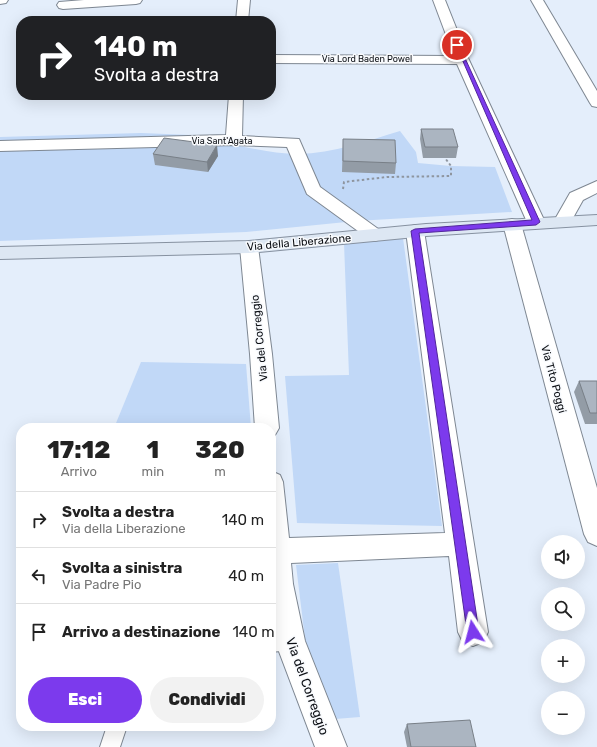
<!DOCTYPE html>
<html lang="it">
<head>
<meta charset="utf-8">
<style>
  :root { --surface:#fff; --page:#f2f2f2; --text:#222; --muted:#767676; --line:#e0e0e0; --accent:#7c3aed }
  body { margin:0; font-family:Rubik,sans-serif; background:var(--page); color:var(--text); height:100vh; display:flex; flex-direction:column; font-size:15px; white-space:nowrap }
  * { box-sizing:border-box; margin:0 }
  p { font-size:13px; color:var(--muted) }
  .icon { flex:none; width:22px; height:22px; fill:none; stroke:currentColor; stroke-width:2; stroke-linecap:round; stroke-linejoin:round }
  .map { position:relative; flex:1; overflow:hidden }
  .side { position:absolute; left:16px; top:423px; width:260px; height:308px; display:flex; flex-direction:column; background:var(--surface); border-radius:16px; box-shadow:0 4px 16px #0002 }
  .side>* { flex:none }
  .banner { position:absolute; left:16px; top:16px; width:260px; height:84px; border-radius:16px; box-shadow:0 4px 16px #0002; background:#202124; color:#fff; overflow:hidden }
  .fabs { position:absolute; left:541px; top:535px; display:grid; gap:8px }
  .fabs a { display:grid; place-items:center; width:44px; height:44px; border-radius:50%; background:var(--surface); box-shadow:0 4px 16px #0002; font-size:20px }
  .pin { position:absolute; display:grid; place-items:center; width:34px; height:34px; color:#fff; margin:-17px; border:2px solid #fff; border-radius:50%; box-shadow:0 1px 4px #0007 }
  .me { position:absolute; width:44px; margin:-22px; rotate:351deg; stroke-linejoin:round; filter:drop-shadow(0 0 3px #0008) }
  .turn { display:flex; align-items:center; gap:14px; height:84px; padding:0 12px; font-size:18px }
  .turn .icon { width:52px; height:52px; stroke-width:2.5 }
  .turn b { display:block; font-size:28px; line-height:34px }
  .eta { display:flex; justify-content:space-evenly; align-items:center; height:68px; text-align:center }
  .eta b { font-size:24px; font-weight:800; line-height:28px }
  .cta { display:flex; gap:8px; margin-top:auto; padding:8px 12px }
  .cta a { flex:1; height:46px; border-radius:24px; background:var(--accent); color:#fff; font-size:16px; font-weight:800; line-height:46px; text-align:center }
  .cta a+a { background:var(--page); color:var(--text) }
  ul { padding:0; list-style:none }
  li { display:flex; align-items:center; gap:12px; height:56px; padding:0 12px; border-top:1px solid var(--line) }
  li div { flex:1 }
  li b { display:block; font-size:15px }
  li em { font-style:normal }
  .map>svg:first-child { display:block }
  .green { fill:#c1d8f7 }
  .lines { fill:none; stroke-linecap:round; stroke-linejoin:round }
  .lane-casing { stroke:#7e8792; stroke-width:2 }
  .street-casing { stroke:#7e8792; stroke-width:2 }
  .primary-casing { stroke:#8691a0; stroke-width:2 }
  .path { stroke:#8e959f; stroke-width:2; stroke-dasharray:2.5 2.5; stroke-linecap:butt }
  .lane { fill:#fff; fill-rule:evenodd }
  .street { fill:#fff; fill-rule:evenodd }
  .primary { fill:#dde7f3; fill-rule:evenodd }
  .wall { fill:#939ca6 }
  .shaded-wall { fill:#787f87 }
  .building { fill:#abb5c1; stroke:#787f87 }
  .route { fill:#7c3aed; stroke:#51269a }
  .labels { text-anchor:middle; stroke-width:3; stroke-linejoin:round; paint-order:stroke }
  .far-street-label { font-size:9px; fill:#0c0f14; stroke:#f8fafd }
  .street-label { font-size:11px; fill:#0c0f14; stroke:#f8fafd }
  .near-street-label { font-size:13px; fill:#0c0f14; stroke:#f8fafd }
</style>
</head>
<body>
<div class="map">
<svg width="597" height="747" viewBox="0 0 597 747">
  <rect width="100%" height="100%" fill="#e4eefb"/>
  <g class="green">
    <path d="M400 131 416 152 418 163 451 166 495 167 512 212 356 221 246 232 0 241V137L141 133 215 136 216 141C242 146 271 154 298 154 334 153 367 141 400 131Z"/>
    <path d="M403 238 442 526 297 523 285 376 349 375 344 243Z"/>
    <path d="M141 362 246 364 251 428H114Z"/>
    <path d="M338 563 360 717 335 719 306 647 296 565Z"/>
  </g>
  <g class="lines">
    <defs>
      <g id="lane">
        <path d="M290 632 297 634 299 641 297 648 290 650 271 652V634Z"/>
        <path d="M107 726H127L120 747H100Z"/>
      </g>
      <g id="street">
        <path d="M0 0H8L6 3 0 4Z"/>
        <path d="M84 0H142L140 3 136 4 63 9 59 8 57 5 59 2Z"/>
        <path d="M238 0H250L248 21H236Z"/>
        <path d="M433 0H445L469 60 545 222 542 226 536 227 530 226 527 222 457 64 271 63V55L454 56Z"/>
        <path d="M531 0H543L597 91V107L592 106 590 103Z"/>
        <path d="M229 95H243L242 136 299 139 320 187 381 231 384 235 381 239 375 241 369 239 307 194 287 147 234 145 0 151V141L226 135Z"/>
        <path d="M597 181V193L583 200 569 225 563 226 557 225 554 221 570 193Z"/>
        <path d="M512 219 518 220 521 224 597 488V546L588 542 584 534 503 224 506 220Z"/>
        <path d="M415 225 421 227 424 231 488 632 483 642 473 646 463 642 458 632 449 556 291 563 293 584 305 641 347 747H315L275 641 271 617V471L280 475 283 482 289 538 445 533 406 231 409 227Z"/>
        <path d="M249 241 256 243 258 247 272 354 279 428 275 435 271 436V428H255L250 354 240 247 242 243Z"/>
      </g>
      <path id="primary" d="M597 215V225L426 236 249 253 0 259V247L249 241 426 224Z"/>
    </defs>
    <use href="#lane" class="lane-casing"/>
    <use href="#street" class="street-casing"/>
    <use href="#primary" class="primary-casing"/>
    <path class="path" d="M343 189 344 182 387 177 451 176V166L445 158"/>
    <use href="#lane" class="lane"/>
    <use href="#street" class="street"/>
    <use href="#primary" class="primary"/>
  </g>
  <g class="wall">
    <path d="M421 129 458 147 456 158H423L420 139Z"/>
    <path d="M343 139 396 163 395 174 342 172Z"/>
    <path d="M153 154 218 156 208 172 155 165Z"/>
    <path d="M579 381H597V424H585L574 392Z"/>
    <path d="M407 724 476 747H407L404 732Z"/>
  </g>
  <path class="shaded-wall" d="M217 145 218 156 208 172 207 162Z"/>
  <g class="building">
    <path d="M421 129H453L458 147H425Z"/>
    <path d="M164 138 217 145 207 162 153 154Z"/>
    <path d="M343 139 395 140 396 163 343 161Z"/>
    <path d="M579 381H597V413H590Z"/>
    <path d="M470 720 476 747H411L407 724Z"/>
  </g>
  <path class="route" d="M455 43 459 45 540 222 536 225 419 233 479 632 477 636 473 638 469 636 467 632 411 231 415 229 532 220Z"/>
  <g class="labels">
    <g class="far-street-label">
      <text x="367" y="62">Via Lord Baden Powel</text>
      <text x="222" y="144">Via Sant'Agata</text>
    </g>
    <g class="street-label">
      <text transform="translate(299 242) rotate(-5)" y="4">Via della Liberazione</text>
      <text transform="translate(259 338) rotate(-96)" y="4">Via del Correggio</text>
      <text transform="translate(554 379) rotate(75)" y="4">Via Tito Poggi</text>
    </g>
    <g class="near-street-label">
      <text transform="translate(308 686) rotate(70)" y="5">Via del Correggio</text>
    </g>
  </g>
</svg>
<div class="fabs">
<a><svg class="icon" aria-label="sound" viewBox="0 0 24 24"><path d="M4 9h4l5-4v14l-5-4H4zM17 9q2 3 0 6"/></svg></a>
<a><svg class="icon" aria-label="search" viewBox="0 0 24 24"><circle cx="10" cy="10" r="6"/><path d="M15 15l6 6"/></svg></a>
<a>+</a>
<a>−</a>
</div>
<div class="pin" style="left:457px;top:45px;background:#d93025"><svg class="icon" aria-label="arrive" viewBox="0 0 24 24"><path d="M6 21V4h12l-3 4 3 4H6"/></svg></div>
<svg class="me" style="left:473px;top:632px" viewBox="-20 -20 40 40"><path d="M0-17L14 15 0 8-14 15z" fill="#7c3aed" stroke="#fff" stroke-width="4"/></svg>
<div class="banner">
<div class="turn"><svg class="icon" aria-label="right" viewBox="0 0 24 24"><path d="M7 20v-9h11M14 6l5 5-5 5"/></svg><div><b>140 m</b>Svolta a destra</div></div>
</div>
<section class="side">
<div class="eta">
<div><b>17:12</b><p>Arrivo</p></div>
<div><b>1</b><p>min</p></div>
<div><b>320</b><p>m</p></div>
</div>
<ul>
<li><svg class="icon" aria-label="right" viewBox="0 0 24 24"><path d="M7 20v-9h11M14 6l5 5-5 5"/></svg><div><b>Svolta a destra</b><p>Via della Liberazione</p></div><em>140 m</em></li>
<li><svg class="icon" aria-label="left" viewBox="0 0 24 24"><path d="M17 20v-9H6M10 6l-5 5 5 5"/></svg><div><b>Svolta a sinistra</b><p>Via Padre Pio</p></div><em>40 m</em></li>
<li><svg class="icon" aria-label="arrive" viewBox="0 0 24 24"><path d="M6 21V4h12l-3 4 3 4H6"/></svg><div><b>Arrivo a destinazione</b></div><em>140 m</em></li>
</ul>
<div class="cta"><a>Esci</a><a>Condividi</a></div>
</section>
</div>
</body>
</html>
